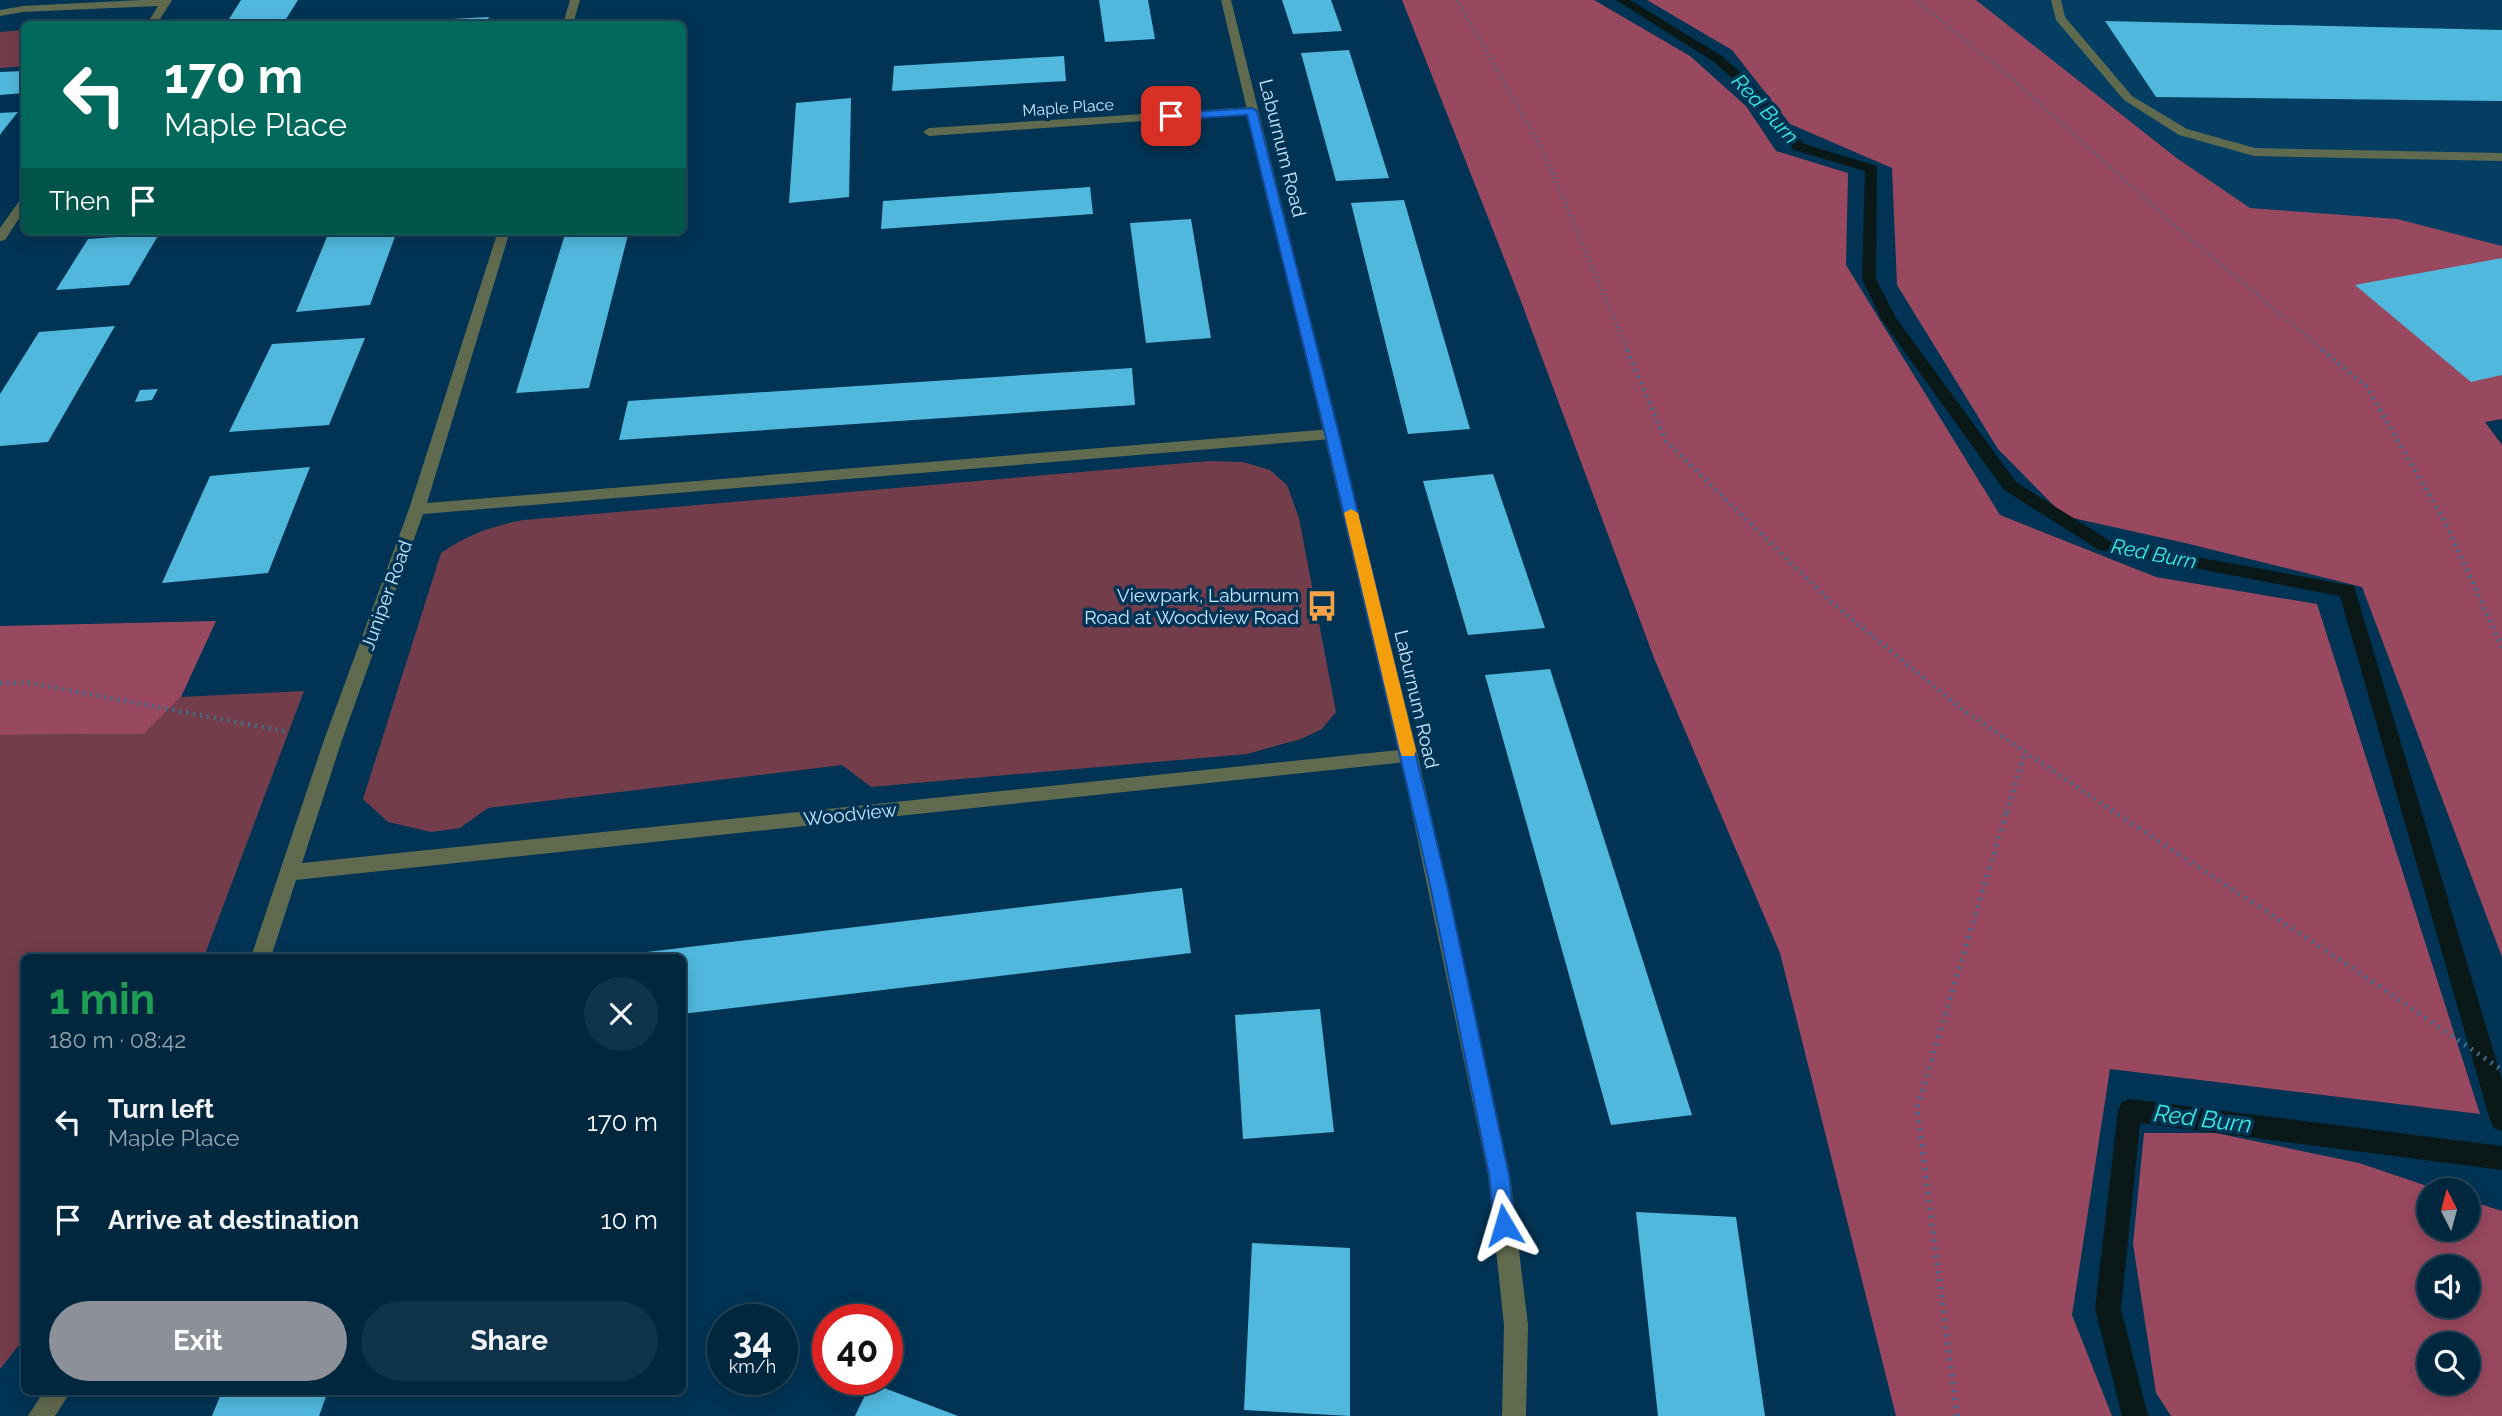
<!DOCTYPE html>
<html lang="en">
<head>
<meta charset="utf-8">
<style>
  :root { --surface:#01273f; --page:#0f334a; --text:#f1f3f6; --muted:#96a5b0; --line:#234459; --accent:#8c9099 }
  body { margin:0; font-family:Raleway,sans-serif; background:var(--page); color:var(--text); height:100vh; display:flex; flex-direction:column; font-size:26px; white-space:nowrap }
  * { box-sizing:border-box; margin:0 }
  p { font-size:23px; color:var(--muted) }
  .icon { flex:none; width:38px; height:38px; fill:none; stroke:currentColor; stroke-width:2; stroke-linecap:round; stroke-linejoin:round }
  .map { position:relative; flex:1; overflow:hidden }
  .details { position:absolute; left:21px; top:954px; width:665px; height:441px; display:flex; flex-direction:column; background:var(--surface); border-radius:10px; box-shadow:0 4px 18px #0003,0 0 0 2px var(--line) }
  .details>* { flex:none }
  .top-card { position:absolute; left:21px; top:21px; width:665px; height:214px; border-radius:10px; box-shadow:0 4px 18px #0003,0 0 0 2px var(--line); background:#00695c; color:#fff; overflow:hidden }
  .needle { width:46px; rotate:354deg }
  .controls { position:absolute; left:2417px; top:1178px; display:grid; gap:14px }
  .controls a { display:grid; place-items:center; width:63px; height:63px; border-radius:50%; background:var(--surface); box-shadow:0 4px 18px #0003,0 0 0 2px var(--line); font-size:35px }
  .speed { position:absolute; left:707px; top:1304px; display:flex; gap:14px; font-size:35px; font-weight:700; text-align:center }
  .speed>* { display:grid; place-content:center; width:91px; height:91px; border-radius:50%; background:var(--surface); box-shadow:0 4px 18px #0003,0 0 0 2px var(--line); line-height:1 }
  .speed small { font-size:18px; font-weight:400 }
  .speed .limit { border:10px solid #d22; background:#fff; color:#111 }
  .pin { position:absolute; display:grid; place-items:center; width:60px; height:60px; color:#fff; margin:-30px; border-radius:14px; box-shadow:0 4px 10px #0006 }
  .me { position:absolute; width:77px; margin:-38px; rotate:353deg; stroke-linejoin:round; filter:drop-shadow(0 0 5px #0008) }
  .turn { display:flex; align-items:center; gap:24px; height:147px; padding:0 28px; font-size:32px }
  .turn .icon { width:91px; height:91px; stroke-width:2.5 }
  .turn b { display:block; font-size:49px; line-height:60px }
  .then { display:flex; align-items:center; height:66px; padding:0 28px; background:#0003; gap:14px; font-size:26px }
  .round { display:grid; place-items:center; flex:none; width:74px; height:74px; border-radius:37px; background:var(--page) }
  .summary { display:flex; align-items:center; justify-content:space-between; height:119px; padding:0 28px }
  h1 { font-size:42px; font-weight:700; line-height:52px; color:#1e9e55 }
  .cta { display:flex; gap:14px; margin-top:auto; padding:14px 28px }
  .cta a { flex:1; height:80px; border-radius:42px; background:var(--accent); color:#fff; font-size:28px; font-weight:700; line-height:80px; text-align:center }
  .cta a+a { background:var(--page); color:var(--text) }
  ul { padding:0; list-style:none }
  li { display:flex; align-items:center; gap:21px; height:98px; padding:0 28px }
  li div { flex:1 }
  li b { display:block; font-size:26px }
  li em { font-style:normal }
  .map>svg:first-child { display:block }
  .built { fill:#043e63 }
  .green { fill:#733d4b }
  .forest { fill:#99495f; fill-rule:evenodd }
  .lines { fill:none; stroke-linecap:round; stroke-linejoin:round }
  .stream { fill:#0a1917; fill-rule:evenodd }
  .building { fill:#50b8dd }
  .path-far2 { stroke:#426e8c; stroke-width:3.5; stroke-dasharray:1 3.5; stroke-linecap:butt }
  .path-far1 { stroke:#426e8c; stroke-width:4.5; stroke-dasharray:2 5; stroke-linecap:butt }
  .path { stroke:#426e8c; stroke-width:5; stroke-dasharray:2 6; stroke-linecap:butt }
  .service { fill:#606a4e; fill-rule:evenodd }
  .minor { fill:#606a4e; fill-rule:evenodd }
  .tertiary { fill:#606a4e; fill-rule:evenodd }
  .route { fill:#1a73e8; stroke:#114b97; stroke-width:2 }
  .slow { fill:#f59e0b }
  .labels { text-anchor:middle; stroke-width:7; stroke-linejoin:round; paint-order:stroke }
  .far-street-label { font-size:16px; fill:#c7e5ff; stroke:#013454 }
  .street-label { font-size:19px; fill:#c7e5ff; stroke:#013454 }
  .poi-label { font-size:19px; fill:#c7e5ff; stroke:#013454; text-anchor:end }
  .water-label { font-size:21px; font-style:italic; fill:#3bead8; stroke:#013454 }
  .near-water-label { font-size:24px; font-style:italic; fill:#3bead8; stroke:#013454 }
</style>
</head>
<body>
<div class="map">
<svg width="2502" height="1416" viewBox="0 0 2502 1416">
  <rect width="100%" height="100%" fill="#013454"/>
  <path class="built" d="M1975 0H2502V411Z"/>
  <g class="green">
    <path d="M24 30V66L0 68V32Z"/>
    <path d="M1209 461 1243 462 1270 470 1287 485 1299 518 1336 712 1322 729 1301 739 1247 754 871 787 842 765 488 808 460 828 431 832 388 822 363 799 441 553C468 534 492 526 524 520Z"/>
    <path d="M304 691 204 957H24V1339L0 1369V735L144 734 181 697Z"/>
  </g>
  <g class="forest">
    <path d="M1402 0H1594L1690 56 1746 106 1776 151 1848 173 1846 265 2000 515 2156 577 2317 604 2480 1114 2110 1069 2072 1315 2112 1416H1896L1780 953 1654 658 1519 296Z"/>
    <path d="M1647 0H1976L2178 159 2250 208 2397 219 2502 246V419L2485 422 2502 445V957L2362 587 2185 543 2064 516 1998 449 1897 285 1892 168 1790 124 1732 50Z"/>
    <path d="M216 621 181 697 144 734 0 735V626Z"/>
    <path d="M2144 1133H2216L2359 1163 2439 1190H2429V1228H2468V1200L2502 1211V1416H2171L2156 1393 2133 1244ZM2429 1267H2468V1306H2429ZM2429 1344H2468V1382H2429Z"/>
  </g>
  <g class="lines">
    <g class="stream">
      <path d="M1616 0H1630L1722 56 1751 82 1804 144 1877 166 1876 279 1896 318 2016 482 2110 541 2354 586 2502 1080V1131L2494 1128 2490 1120 2340 596 2099 550 2004 490 1881 319 1862 279 1865 171 1794 150 1743 88 1714 62Z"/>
      <path d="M2130 1099 2502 1146V1170L2140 1123 2121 1309 2148 1416H2122L2095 1309 2118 1110 2122 1102Z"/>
    </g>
  </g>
  <g class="building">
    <path d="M241 0H298L283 24H226Z"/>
    <path d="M1099 0H1148L1155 39 1105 42Z"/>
    <path d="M1282 0H1331L1342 31 1293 34Z"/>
    <path d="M489 17 486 24H430L433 20Z"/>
    <path d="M676 19 675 24H622V22Z"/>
    <path d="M2105 21 2502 30V101L2156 97Z"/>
    <path d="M1349 50 1389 178 1336 181 1301 53Z"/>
    <path d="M1064 56 1066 81 892 91 894 66Z"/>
    <path d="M24 71V93L0 95V72Z"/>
    <path d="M851 98 849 197 789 203 796 103Z"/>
    <path d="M18 112 2 132 0 135V113Z"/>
    <path d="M1090 187 1093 214 881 229 883 201Z"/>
    <path d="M1404 200 1470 429 1408 434 1351 203Z"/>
    <path d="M1191 219 1211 338 1146 343 1130 223Z"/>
    <path d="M397 231 370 305 296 312 329 232Z"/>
    <path d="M566 231H629L589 388 516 393Z"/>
    <path d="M159 234 129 285 56 290 88 239Z"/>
    <path d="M2502 258V375L2471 382 2355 285Z"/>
    <path d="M115 326 48 442 0 446V394L39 332Z"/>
    <path d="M365 338 329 425 229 432 272 344Z"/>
    <path d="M1132 368 1135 405 619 440 628 401Z"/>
    <path d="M158 389 152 400 135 402 140 390Z"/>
    <path d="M310 467 268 573 162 583 210 476Z"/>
    <path d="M1493 474 1545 628 1468 635 1423 481Z"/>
    <path d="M1550 669 1692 1115 1611 1125 1485 675Z"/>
    <path d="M1182 888 1191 953 682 1014V957H605Z"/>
    <path d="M1320 1009 1334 1132 1243 1139 1235 1015Z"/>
    <path d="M1636 1212 1736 1217 1765 1416H1658Z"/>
    <path d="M1252 1243 1350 1248V1416L1244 1410Z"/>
    <path d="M871 1383 958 1416H855Z"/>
    <path d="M222 1391H328L319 1416H212Z"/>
  </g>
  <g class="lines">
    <g class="path-far2">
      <path d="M1457 0 1543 151 1628 351"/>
      <path d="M1916 0 2010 77 2180 230 2324 351"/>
    </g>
    <g class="path-far1">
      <path d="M1627 350 1666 441 1832 603 1963 710 2114 812"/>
      <path d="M2322 350 2367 387 2446 524 2502 647"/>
      <path d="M0 683H31L289 732"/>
      <path d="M2007 812 2025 752"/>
    </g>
    <g class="path">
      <path d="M2111 810 2345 963 2502 1070"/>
      <path d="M1957 1416 1917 1108 2007 810"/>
    </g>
    <path class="service" d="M2051 0H2061L2065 17 2132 96 2187 129 2255 148 2502 153V161L2254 156 2179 135 2124 100 2056 20Z"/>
    <g class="minor">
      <path d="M141 0H172L157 24H147L158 6 23 12 0 16V10L23 6Z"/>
      <path d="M570 0H580L573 24H563Z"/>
      <path d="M1252 107 1256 109V113L929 136 923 132 929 128Z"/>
      <path d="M24 199V211L5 240 0 241V228L20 200Z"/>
      <path d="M498 231H510L427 503 1332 429 1339 434 1332 439 423 514 342 740 302 863 1409 749 1415 751 1418 756 1415 761 296 880 271 957H251L324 740 409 509Z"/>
      <path d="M44 1391H71L55 1416H28Z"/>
    </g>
    <path class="tertiary" d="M1221 0H1231L1418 756 1510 1175 1528 1325 1526 1416H1502L1504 1325 1488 1175 1400 756Z"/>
  </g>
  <path class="route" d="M1252 108 1257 111 1339 434 1447 885 1509 1175 1515 1225 1512 1232 1504 1235 1497 1232 1494 1225 1489 1175 1430 885 1325 434 1247 115 1171 120 1166 116 1171 113Z"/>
  <path class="slow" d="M1351 509 1358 513 1416 751 1414 756H1402L1400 751 1344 513Z"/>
  <defs>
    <symbol id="bus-bare" viewBox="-9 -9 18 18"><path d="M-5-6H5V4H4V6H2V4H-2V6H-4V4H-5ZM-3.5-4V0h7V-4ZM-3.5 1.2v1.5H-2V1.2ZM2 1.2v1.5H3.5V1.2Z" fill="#f6a247" stroke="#013454" stroke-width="2.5" paint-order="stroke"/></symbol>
  </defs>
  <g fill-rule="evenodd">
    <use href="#bus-bare" x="1300" y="584" width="44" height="44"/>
  </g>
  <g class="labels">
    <g class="far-street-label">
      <text transform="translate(1068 107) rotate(-4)" y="6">Maple Place</text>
    </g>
    <g class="street-label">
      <text transform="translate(1283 148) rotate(76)" y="7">Laburnum Road</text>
      <text transform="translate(386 595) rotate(-70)" y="7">Juniper Road</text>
      <text transform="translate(1417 699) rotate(77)" y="7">Laburnum Road</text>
      <text transform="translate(850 814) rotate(-6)" y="7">Woodview</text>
    </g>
    <g class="poi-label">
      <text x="1299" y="602">Viewpark, Laburnum<tspan x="1299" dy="22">Road at Woodview Road</tspan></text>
    </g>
    <g class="water-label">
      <text transform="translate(1765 109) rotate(47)" y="7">Red Burn</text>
      <text transform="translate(2154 554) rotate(11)" y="7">Red Burn</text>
    </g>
    <g class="near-water-label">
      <text transform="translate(2203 1119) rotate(7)" y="8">Red Burn</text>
    </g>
  </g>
</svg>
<div class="controls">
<a><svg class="needle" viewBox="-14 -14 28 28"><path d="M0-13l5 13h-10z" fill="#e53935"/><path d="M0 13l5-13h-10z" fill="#96a5b0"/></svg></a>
<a><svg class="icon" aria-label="sound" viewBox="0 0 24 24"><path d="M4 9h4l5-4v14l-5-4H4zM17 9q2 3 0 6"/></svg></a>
<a><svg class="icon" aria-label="search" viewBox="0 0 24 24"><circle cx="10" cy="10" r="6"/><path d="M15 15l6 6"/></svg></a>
</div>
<div class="speed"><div>34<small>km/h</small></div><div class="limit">40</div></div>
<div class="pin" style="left:1171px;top:116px;background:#d93025"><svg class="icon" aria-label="arrive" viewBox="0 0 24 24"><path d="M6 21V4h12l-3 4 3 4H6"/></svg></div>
<svg class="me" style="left:1504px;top:1225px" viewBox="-20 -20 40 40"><path d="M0-17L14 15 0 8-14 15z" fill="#1a73e8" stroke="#fff" stroke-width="4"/></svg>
<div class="top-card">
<div class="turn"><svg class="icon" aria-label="left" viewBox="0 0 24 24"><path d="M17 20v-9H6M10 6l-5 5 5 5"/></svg><div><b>170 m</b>Maple Place</div></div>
<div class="then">Then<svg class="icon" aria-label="arrive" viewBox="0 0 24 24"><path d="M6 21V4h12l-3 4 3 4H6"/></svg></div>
</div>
<section class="details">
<div class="summary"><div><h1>1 min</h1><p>180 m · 08:42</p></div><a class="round"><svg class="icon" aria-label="close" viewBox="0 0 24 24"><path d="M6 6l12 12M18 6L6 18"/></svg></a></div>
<ul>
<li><svg class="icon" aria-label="left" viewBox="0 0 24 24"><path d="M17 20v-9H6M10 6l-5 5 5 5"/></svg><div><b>Turn left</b><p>Maple Place</p></div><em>170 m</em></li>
<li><svg class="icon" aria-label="arrive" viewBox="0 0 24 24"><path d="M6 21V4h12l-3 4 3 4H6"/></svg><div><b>Arrive at destination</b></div><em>10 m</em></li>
</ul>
<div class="cta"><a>Exit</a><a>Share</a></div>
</section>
</div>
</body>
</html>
